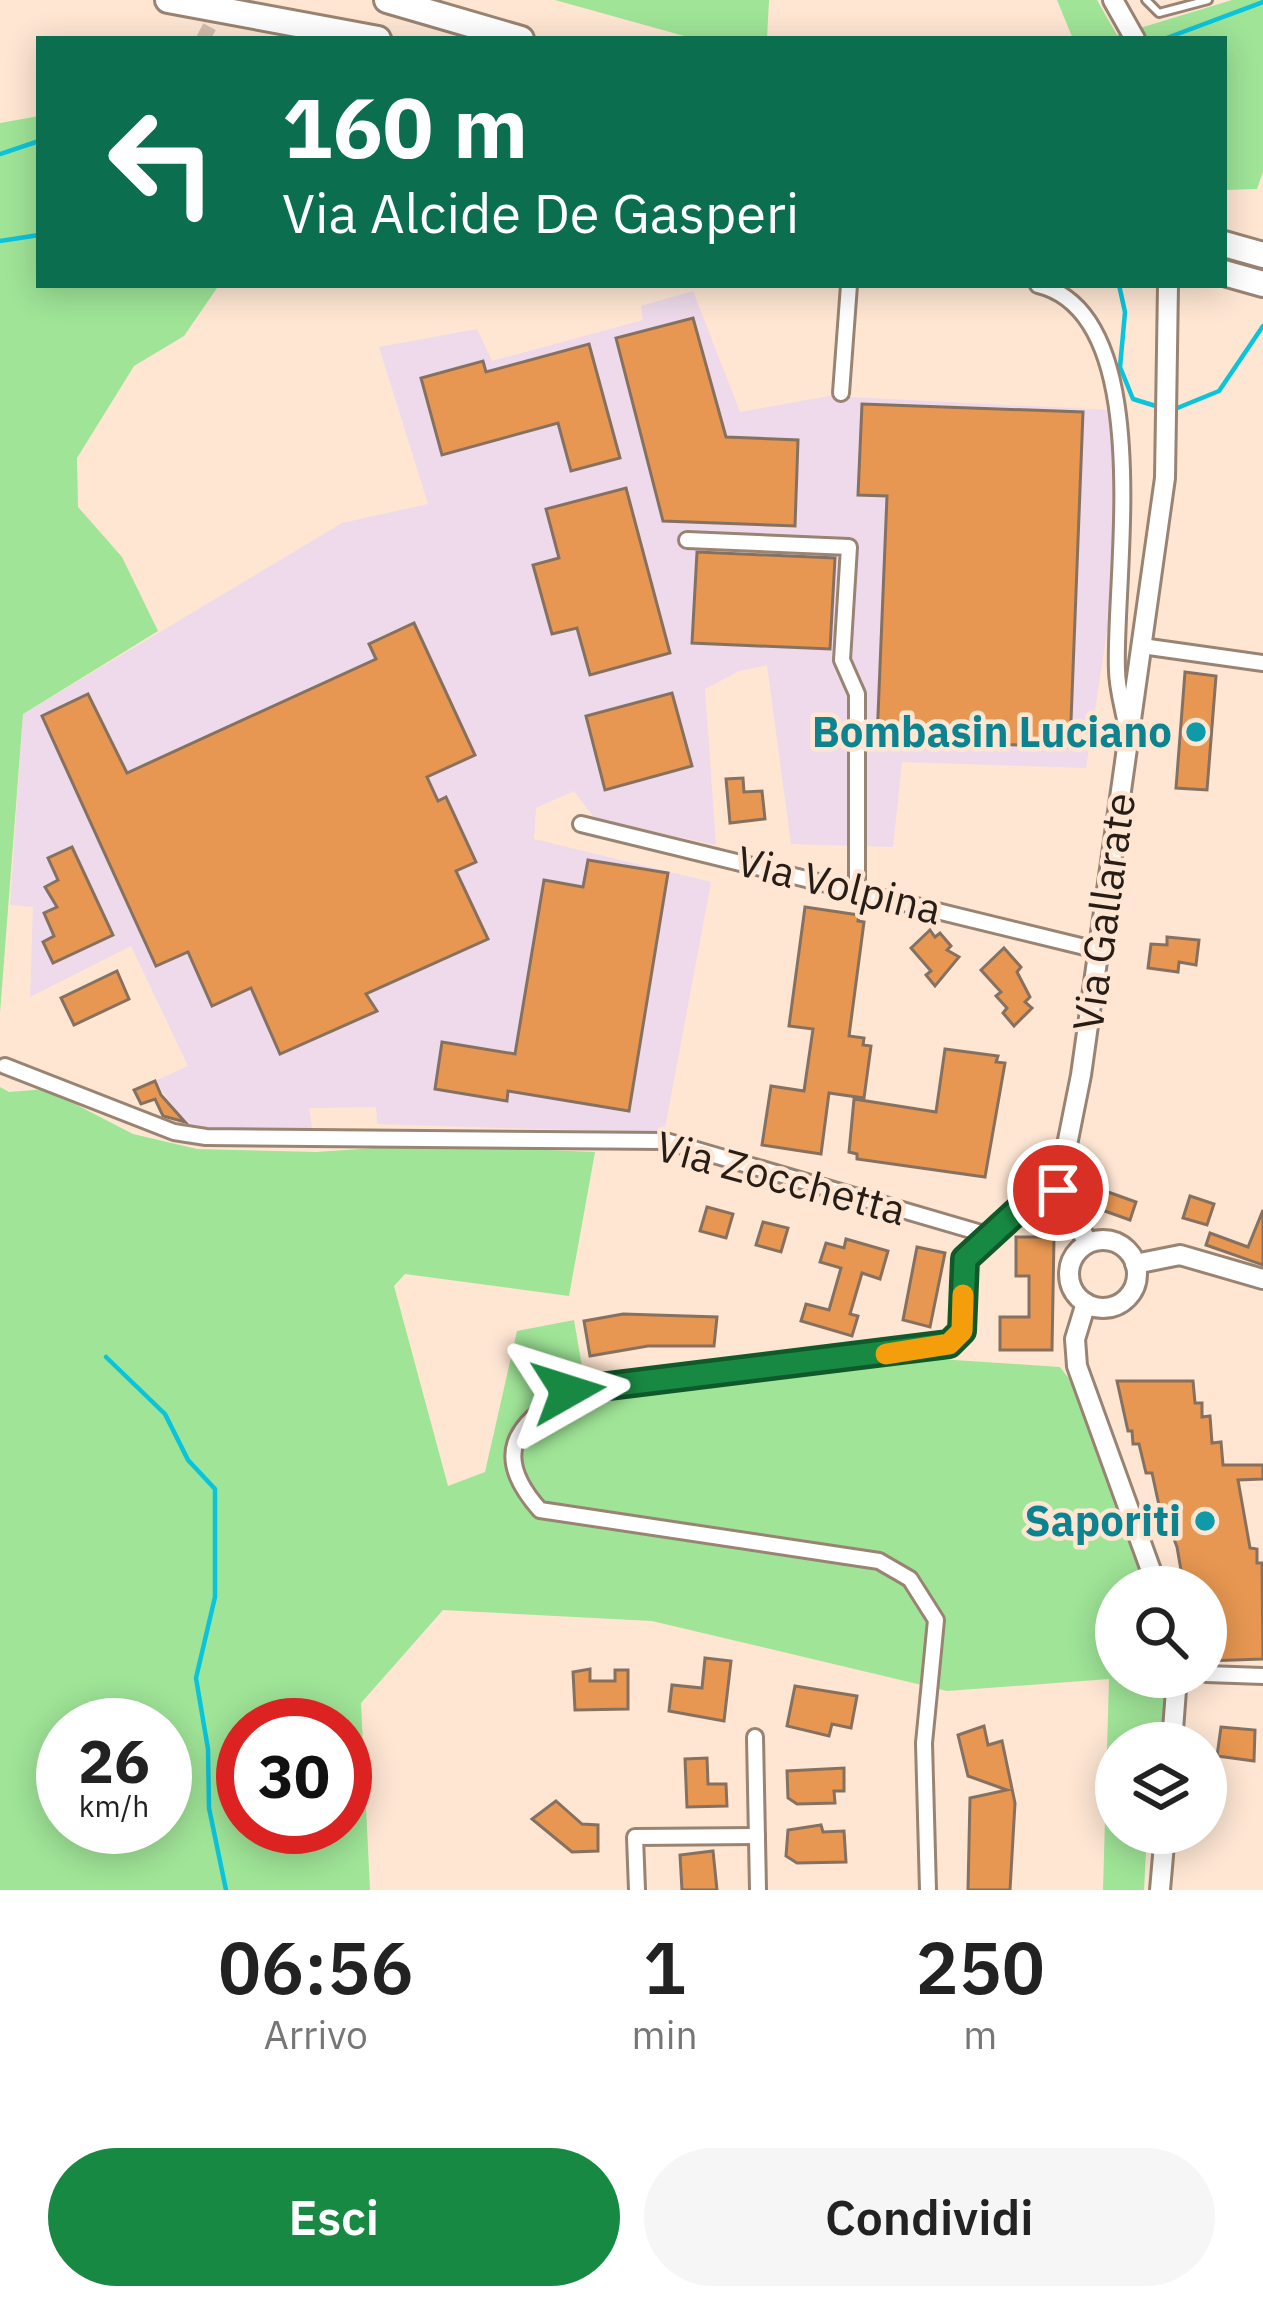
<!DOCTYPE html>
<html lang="it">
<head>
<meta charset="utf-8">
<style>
  :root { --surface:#fff; --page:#f6f6f6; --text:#222; --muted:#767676; --accent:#188942 }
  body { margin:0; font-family:"IBM Plex Sans",sans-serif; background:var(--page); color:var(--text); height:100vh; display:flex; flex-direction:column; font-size:45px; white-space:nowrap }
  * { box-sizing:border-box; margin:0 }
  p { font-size:39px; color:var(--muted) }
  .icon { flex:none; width:66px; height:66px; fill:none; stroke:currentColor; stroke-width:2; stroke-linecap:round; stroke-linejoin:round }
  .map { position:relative; height:1890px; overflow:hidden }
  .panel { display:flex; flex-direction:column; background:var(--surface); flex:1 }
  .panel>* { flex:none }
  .hud { position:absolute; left:36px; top:36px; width:1191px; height:252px; border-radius:0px; box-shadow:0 6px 30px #0003; background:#0b6e4f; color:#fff; overflow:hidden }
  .controls { position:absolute; left:1095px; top:1566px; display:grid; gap:24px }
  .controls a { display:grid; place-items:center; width:132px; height:132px; border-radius:50%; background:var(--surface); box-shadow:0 6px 30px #0003; font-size:60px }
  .speed { position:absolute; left:36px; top:1698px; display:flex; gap:24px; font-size:60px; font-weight:700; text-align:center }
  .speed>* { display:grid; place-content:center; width:156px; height:156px; border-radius:50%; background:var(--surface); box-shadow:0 6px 30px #0003; line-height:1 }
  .speed small { font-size:30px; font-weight:400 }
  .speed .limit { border:18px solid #d22; background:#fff; color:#111 }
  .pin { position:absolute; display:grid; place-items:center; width:102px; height:102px; color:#fff; margin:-51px; border:6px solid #fff; border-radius:50%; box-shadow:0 3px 12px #0007 }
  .me { position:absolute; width:132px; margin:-66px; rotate:84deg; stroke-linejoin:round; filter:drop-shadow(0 0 9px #0008) }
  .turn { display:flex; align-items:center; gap:42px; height:252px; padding:0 48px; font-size:54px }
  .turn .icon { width:156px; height:156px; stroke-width:2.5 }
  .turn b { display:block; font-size:84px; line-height:102px }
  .eta { display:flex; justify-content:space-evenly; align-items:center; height:204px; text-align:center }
  .eta b { font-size:72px; font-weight:600; line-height:84px }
  .primary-button { display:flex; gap:24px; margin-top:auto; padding:24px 48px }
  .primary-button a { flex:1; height:138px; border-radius:72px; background:var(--accent); color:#fff; font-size:48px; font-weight:600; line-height:138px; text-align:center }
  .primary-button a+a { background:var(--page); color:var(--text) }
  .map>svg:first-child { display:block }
  .industrial { fill:#eedaea }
  .green { fill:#9fe497; fill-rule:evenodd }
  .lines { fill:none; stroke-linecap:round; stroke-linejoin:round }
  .stream { stroke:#0ac4dc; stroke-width:4.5 }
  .building { fill:#e79751; stroke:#867160; stroke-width:3 }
  .street-tunnel { stroke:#d3bead; stroke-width:14; stroke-dasharray:14 7; stroke-linecap:butt }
  .lane-casing { stroke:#998372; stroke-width:12 }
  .street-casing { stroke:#998372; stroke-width:20 }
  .secondary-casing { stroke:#998372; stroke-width:24 }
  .highway-casing { stroke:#998372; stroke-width:30 }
  .lane { stroke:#fff; stroke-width:6 }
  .street { stroke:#fff; stroke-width:14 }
  .secondary { stroke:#fff; stroke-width:18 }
  .highway { stroke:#fff; stroke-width:24 }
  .route-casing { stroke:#10592b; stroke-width:30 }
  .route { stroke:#188942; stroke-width:21 }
  .slow { stroke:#f59e0b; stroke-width:21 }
  .culture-dot { fill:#0f9aa8; stroke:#fee6d3; stroke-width:4.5 }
  .labels { text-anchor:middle; stroke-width:9; stroke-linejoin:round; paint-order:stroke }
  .culture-label { font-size:42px; font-weight:bold; fill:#0d838f; stroke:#fee6d3; text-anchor:end }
  .street-label { font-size:42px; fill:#261d17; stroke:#fee6d3 }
</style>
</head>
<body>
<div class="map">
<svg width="1263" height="1890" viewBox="0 0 1263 1890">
  <rect width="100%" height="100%" fill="#fee6d3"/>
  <path class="industrial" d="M693 291 740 412 829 396 1111 410 1117 483 1110 613 1086 768 902 762 893 847 791 844 767 665 739 671 705 689 716 845 595 819 574 791 536 808 534 839 711 882 664 1133 377 1124 376 1107 309 1108 313 1134 203 1133 185 1123 155 1081 188 1066 131 946 30 997 33 907 10 905 23 714 342 523 428 504 379 347 477 329 492 361 643 320 641 306Z"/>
  <g class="green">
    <path d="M555 0H769L767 39H695Z"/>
    <path d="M1057 0H1097L1117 35 1232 0H1263V172L1257 189 1224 190V39H1073Z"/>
    <path d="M39 116V285H219L184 336 134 366 77 458 78 507 122 557 158 631 23 714 0 1013V123Z"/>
    <path d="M0 1087 9 1092 46 1089 133 1134 197 1149 316 1152 419 1145 595 1152 569 1296 405 1274 394 1286 448 1486 485 1472 517 1331 574 1320 588 1401 939 1359 1060 1367 1077 1389 1150 1587H1116V1677H1171L1170 1721 1163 1743H1116V1833H1147L1144 1890H1103L1109 1679 947 1691 652 1621 443 1610 361 1703 370 1890H0ZM63 1725H165V1827H63ZM243 1725H345V1827H243Z"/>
  </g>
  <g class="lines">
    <g class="stream">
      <path d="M1164 39 1263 2"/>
      <path d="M0 154 39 141"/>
      <path d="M0 241 39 235"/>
      <path d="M1119 285 1125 312 1120 367 1133 399 1159 407"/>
      <path d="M1170 411 1219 391 1263 326"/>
      <path d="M106 1357 165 1414 188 1460 215 1489V1597L196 1678 208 1749 209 1808 226 1890"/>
    </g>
  </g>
  <g class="building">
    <path d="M693 318 726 437 798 440 795 526 663 521 616 338Z"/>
    <path d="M589 344 620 458 571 471 558 423 442 455 421 378 483 361 486 372Z"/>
    <path d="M862 404 1083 412 1070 747 877 740 887 496 858 495Z"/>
    <path d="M626 488 670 653 590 675 577 628 552 634 533 565 559 558 546 509Z"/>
    <path d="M697 552 835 558 830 649 692 643Z"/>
    <path d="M414 623 475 755 427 777 438 801 446 797 476 862 456 871 488 939 366 994 377 1011 280 1054 251 988 212 1006 188 952 156 966 42 716 88 694 127 773 376 659 369 644Z"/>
    <path d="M1185 672 1216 676 1207 790 1176 788Z"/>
    <path d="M672 693 692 766 605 790 586 716Z"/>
    <path d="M743 778 744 792 762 791 765 819 730 823 726 779Z"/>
    <path d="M72 847 113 935 53 963 43 942 54 936 44 913 57 907 45 887 58 880 48 858Z"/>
    <path d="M588 860 668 873 629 1111 508 1091 507 1101 435 1089 442 1042 515 1054 544 880 583 887Z"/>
    <path d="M805 907 859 915 858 921 864 922 849 1036 864 1038 863 1045 871 1046 864 1098 829 1093 821 1154 762 1145 771 1086 804 1091 813 1029 789 1026Z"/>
    <path d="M930 930 935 937 940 933 951 946 947 950 959 957 935 986 926 975 931 971 911 948Z"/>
    <path d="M1167 937 1199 940 1196 965 1179 962 1178 972 1148 968 1151 944 1167 945Z"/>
    <path d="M1004 948 1021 967 1017 972 1030 997 1025 1002 1032 1008 1014 1026 1003 1013 1007 1008 996 996 1001 992 981 970Z"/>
    <path d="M117 971 129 999 74 1025 61 998Z"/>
    <path d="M945 1049 998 1056 996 1062 1005 1063 985 1177 857 1159V1154L849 1152 854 1099 936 1112Z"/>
    <path d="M155 1081 161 1095 185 1122 163 1116 155 1099 141 1104 134 1090Z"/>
    <path d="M1094 1187 1136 1202 1130 1220 1088 1205Z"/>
    <path d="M1190 1196 1214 1204 1207 1225 1183 1218Z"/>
    <path d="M707 1207 733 1214 726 1238 700 1231Z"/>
    <path d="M1263 1210V1265L1206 1245 1210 1233 1248 1247Z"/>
    <path d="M763 1222 788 1228 781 1252 756 1245Z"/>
    <path d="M1016 1237H1054L1052 1350H1000V1317H1029V1276H1016Z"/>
    <path d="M846 1239 888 1251 880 1279 862 1273 850 1314 858 1316 852 1336 801 1321 806 1304 829 1310 841 1268 820 1262 826 1243 844 1248Z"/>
    <path d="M917 1247 945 1253 930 1327 903 1320Z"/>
    <path d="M623 1314 717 1317 714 1346H648L590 1356 584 1321Z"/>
    <path d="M1117 1381H1193L1195 1403H1202V1417L1210 1416 1212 1443 1221 1442 1223 1465H1263V1479L1238 1480 1250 1548 1257 1549V1563H1262L1263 1659 1206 1661V1587H1188V1576H1182L1177 1547 1172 1534 1165 1533 1152 1473H1146L1139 1444H1133L1132 1431H1128Z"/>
    <path d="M705 1658 731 1661 724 1721 669 1711 672 1685 702 1688Z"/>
    <path d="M590 1669V1681H615V1670H628V1709L575 1710 573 1672Z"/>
    <path d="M795 1686 857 1696 851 1728 832 1724 829 1736 787 1726Z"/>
    <path d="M984 1726 988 1745 1002 1741 1015 1803 1010 1890H968L970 1798 1007 1790 968 1776 958 1735Z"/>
    <path d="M1221 1727 1255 1730 1254 1761 1217 1756Z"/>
    <path d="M707 1758 708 1784H726L727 1806 687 1807 685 1759Z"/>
    <path d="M844 1768V1791H834L835 1803 797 1804 788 1798 787 1771Z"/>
    <path d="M556 1801 582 1824 598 1825V1851L572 1852 532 1819Z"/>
    <path d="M821 1825 823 1832 844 1831 846 1862 797 1863 786 1856 788 1830Z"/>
    <path d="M713 1851 717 1890H682L680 1855Z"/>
  </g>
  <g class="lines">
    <path class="street-tunnel" d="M203 39 220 7"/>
    <defs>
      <path id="lane" d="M1146 0 1159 13 1208 0"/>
      <g id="street">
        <path d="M1038 285C1159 314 1113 580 1117 670 1117 688 1123 707 1126 725"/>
        <path d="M841 393 849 285"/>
        <path d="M687 540 849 547 842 660 857 694V888"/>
        <path d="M1142 646 1263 663"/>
        <path d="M581 824 1097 950"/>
        <path d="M5 1066 174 1132 206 1137 666 1141 988 1235"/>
        <path d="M1206 1674 1263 1676"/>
        <path d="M755 1737 758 1890"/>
        <path d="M637 1890 635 1837 757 1836"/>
        <path d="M928 1890 924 1743 936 1620 910 1579 879 1561 540 1510C492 1456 513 1425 568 1392L949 1344 961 1331 965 1259 1026 1203 1058 1190"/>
      </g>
      <g id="secondary">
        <path d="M1113 0 1135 39"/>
        <circle cx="1103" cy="1274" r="34"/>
        <path d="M1088 1243 1058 1190 1081 1075 1165 478 1168 285"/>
        <path d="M1135 1264 1180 1255 1263 1279"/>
        <path d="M1086 1303 1075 1339 1077 1366 1157 1587"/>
        <path d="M1172 1743 1177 1677"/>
        <path d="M1160 1890 1165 1833"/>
      </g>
      <g id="highway">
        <path d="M168 0 378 39"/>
        <path d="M387 0 521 39"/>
        <path d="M1224 244 1263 255"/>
        <path d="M1224 273 1263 284"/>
      </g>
    </defs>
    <use href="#lane" class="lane-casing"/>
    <use href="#street" class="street-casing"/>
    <use href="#secondary" class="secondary-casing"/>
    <use href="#highway" class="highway-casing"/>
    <use href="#lane" class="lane"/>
    <use href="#street" class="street"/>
    <use href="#secondary" class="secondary"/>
    <use href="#highway" class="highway"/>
  </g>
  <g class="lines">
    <defs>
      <path id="route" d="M568 1391 949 1344 962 1331 965 1259 1026 1203 1058 1190"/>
    </defs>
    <use href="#route" class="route-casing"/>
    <use href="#route" class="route"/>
    <path class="slow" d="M886 1354 949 1344 962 1331 963 1295"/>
  </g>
  <g class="culture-dot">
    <circle cx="1196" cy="732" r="12"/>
    <circle cx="1205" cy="1521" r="12"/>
  </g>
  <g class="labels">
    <g class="culture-label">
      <text x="1172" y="747">Bombasin Luciano</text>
      <text x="1181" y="1536">Saporiti</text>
    </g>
    <g class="street-label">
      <text transform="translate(839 885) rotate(14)" y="15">Via Volpina</text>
      <text transform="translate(1104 912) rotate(-82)" y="15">Via Gallarate</text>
      <text transform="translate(781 1178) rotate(15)" y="15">Via Zocchetta</text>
    </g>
  </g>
</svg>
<div class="controls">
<a><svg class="icon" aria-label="search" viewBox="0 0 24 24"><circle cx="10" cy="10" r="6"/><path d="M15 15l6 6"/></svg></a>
<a><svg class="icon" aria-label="layers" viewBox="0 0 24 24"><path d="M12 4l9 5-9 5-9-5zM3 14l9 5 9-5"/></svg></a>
</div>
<div class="speed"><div>26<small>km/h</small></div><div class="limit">30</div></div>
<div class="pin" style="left:1058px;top:1190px;background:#d93025"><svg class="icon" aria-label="arrive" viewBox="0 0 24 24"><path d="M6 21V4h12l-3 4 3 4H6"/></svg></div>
<svg class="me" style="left:568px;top:1391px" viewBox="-20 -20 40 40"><path d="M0-17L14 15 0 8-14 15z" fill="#188942" stroke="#fff" stroke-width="4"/></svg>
<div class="hud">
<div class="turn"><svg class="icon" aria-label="left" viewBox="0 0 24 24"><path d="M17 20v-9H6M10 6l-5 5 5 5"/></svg><div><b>160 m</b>Via Alcide De Gasperi</div></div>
</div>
</div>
<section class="panel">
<div class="eta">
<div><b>06:56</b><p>Arrivo</p></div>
<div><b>1</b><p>min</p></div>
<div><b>250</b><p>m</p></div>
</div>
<div class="primary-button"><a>Esci</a><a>Condividi</a></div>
</section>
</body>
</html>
